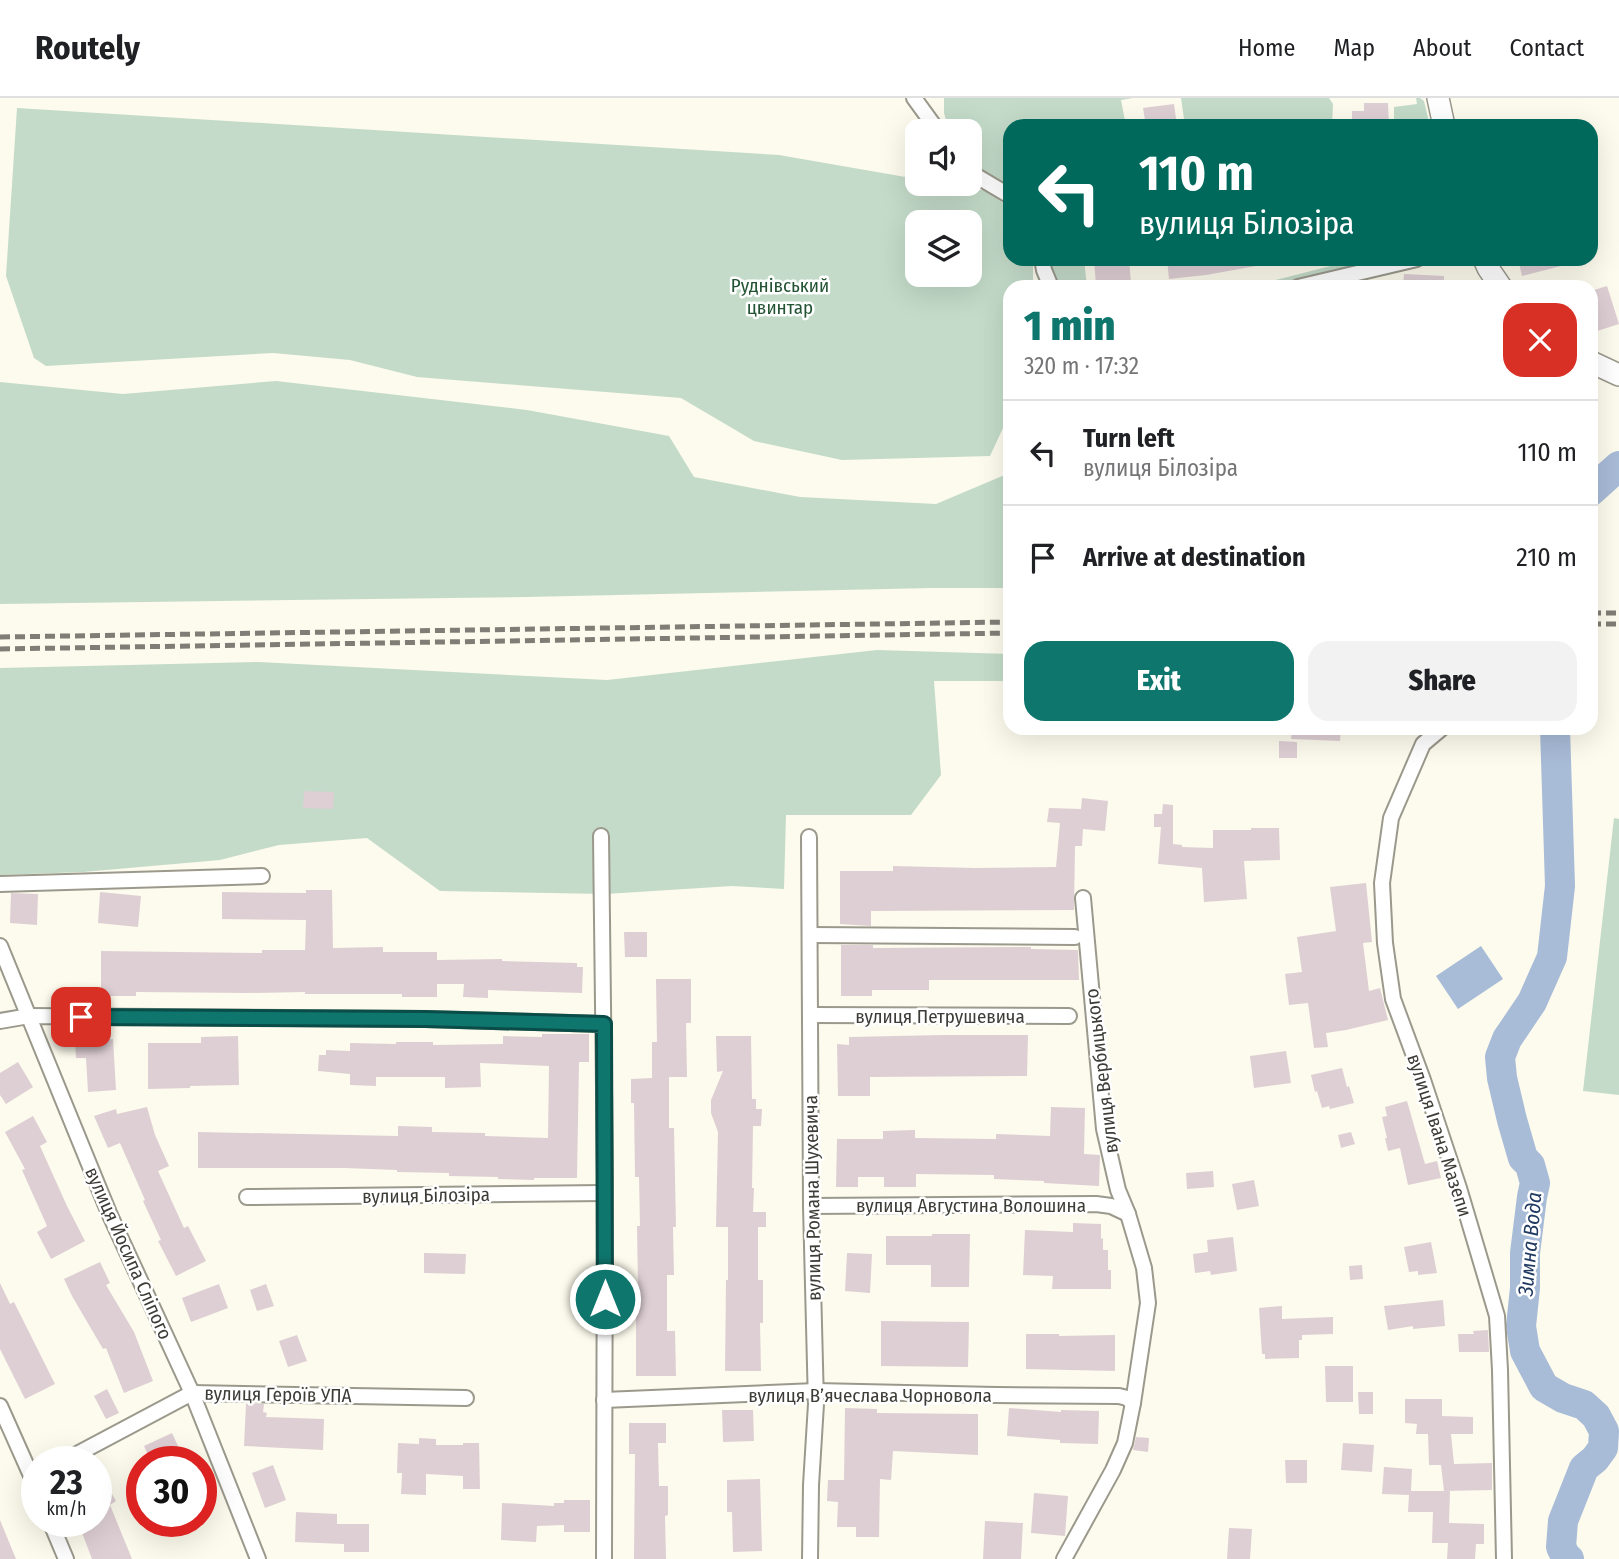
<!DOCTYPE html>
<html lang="en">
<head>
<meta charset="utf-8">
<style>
  :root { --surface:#fff; --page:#f2f2f2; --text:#202124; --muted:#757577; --line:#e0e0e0; --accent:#0f766e }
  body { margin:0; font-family:"Fira Sans Condensed",sans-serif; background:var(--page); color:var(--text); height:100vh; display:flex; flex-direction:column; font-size:26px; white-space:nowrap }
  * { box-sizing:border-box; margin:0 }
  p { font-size:23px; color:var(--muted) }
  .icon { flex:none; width:38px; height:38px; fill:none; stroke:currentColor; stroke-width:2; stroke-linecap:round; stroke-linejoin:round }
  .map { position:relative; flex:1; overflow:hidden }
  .details { position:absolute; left:1003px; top:182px; width:595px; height:455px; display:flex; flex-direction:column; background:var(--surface); border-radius:21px; box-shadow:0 7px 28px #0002 }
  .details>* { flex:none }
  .top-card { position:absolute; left:1003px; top:21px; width:595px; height:147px; border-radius:21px; box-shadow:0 7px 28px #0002; background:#00695c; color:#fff; overflow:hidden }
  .controls { position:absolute; left:905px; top:21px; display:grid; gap:14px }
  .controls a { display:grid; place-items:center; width:77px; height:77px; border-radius:14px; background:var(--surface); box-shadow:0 7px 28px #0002; font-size:35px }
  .speed { position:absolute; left:21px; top:1348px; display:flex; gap:14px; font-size:35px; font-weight:700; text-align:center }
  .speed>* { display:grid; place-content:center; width:91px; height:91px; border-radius:50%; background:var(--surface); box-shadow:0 7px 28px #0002; line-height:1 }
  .speed small { font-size:18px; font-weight:400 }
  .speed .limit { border:10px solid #d22; background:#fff; color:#111 }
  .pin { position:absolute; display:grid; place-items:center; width:60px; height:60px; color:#fff; margin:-30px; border-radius:14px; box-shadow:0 4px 10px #0006 }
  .me { position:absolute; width:77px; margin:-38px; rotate:0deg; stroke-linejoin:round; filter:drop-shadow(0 0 5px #0008) }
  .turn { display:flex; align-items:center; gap:24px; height:147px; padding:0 21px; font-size:32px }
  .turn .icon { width:91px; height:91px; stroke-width:2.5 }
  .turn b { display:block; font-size:49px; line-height:60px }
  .round { display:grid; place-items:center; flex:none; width:74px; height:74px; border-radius:21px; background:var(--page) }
  .headline { display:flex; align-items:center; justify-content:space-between; height:119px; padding:0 21px }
  h1 { font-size:42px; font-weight:800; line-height:52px; color:var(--accent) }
  .cta { display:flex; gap:14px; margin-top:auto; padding:14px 21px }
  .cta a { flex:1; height:80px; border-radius:21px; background:var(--accent); color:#fff; font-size:28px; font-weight:800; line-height:80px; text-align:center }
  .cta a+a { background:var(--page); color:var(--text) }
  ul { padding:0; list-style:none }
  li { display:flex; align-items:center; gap:21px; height:105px; padding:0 21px; border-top:2px solid var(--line) }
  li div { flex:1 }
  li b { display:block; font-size:26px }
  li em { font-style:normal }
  header { display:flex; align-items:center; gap:42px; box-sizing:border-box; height:98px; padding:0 35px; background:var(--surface); border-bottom:2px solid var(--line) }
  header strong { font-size:33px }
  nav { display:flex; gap:38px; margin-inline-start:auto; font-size:24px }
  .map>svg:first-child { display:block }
  .green { fill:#c4dbc9; fill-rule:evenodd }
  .water { fill:#a8bbd7 }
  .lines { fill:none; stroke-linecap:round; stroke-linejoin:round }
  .river { stroke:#a8bbd7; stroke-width:30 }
  .building { fill:#decfd4 }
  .minor-casing { stroke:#9b998c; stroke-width:18 }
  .secondary-casing { stroke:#9b998c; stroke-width:24 }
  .minor { stroke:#fff; stroke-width:14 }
  .secondary { stroke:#fff; stroke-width:21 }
  .rail { stroke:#7f7d75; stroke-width:5; stroke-dasharray:10 5; stroke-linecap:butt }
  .route-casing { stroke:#0a4d48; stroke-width:18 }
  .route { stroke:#0f766e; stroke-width:12 }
  .labels { text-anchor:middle; stroke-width:5; stroke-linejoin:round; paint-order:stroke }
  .park-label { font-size:19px; fill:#235333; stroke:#fff }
  .street-label { font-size:19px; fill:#3d3c37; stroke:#fff }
  .water-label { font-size:21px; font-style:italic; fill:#213a61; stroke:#fff }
</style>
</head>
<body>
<header>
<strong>Routely</strong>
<nav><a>Home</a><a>Map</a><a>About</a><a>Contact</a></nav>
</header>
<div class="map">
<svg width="1619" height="1461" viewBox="0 0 1619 1461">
  <rect width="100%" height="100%" fill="#fdfbed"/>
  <g class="green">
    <path d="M944 0H1133L1121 2 1126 28H1010V92L975 71 970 65V33H949L944 15Z"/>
    <path d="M1181 0H1329L1333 6 1332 28H1185Z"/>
    <path d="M1416 0H1420L1424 3 1430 28H1394V9L1417 6Z"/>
    <path d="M17 10 779 57 917 81V86H946L987 93 1010 110V161H1033V189H1010V315L990 358 842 362 754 343 681 300 417 279 350 262 273 255 46 268 34 260 6 178ZM917 124H970V177H917Z"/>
    <path d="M1047 161H1084L1087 189C1063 189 1052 188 1047 161Z"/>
    <path d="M1350 161H1396L1277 189H1236L1253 188 1350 163Z"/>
    <path d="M276 283 527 312 669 338 694 379 800 399 936 406 1007 376 1010 371V490H931L526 499 0 506V284L123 296Z"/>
    <path d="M877 552 1010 556V583H934L941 677 911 717H786L784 791 732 788 606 796 440 793 367 740 279 747 220 762 83 774 0 777V570L259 564 607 582Z"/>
    <path d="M1614 720 1619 721V997L1583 993Z"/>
  </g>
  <path class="water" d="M1481 848 1503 881 1458 911 1436 878Z"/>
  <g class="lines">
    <g class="river">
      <path d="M1591 393 1619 368"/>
      <path d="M1555 630 1560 788 1552 859 1532 904 1507 941 1500 959 1502 980 1512 1022 1523 1060 1530 1067 1535 1085 1532 1099 1525 1155V1190L1521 1228 1525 1253 1544 1289 1563 1300 1584 1307 1596 1318 1604 1333 1603 1350 1595 1361 1584 1370 1563 1423 1561 1449 1566 1459 1569 1461"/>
    </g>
  </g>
  <g class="building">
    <path d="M1364 5H1388L1389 28H1352V13H1364Z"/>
    <path d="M1174 6 1177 28H1146L1143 10Z"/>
    <path d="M1094 161H1129L1131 185 1096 188Z"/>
    <path d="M1167 161H1256V168L1206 177 1169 181Z"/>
    <path d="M1518 161H1569V166L1522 178Z"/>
    <path d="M1404 176 1444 178V189H1403Z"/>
    <path d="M1607 188 1619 226 1591 235V193Z"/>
    <path d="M1292 630H1341L1340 643 1291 641Z"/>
    <path d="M1279 643 1297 644V660H1279Z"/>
    <path d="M304 693 334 694 333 711 303 710Z"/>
    <path d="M1082 700 1108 703 1105 733 1083 731 1082 748H1075L1074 812 871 813V828L840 826V773H893V768L975 770 1056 769 1060 725 1047 724 1049 710 1081 711Z"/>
    <path d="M1163 706 1173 707V746L1182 747V749L1213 750V732H1251V730H1279L1280 762 1244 763 1247 801 1204 804 1202 770 1158 766 1161 729H1154V716H1162Z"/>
    <path d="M1366 785 1372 844 1363 845 1369 893 1380 890 1388 922 1346 932 1326 935 1328 949 1314 950 1308 905 1289 907 1285 876 1302 874 1297 839 1336 833 1330 789Z"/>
    <path d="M306 792H332L333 850 383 849V854H437V862L502 861V863L577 865V869H583L582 895 488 892V900L463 899 464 886H437V899H402V896H305V894L248 895 136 894V898H101V853L262 855V852H305L306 822 222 821V794L306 795Z"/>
    <path d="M100 794 141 798 138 829 98 825Z"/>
    <path d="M11 795 38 796 37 827 10 825Z"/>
    <path d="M624 834H647V859H625Z"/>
    <path d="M841 847H873V850L1031 849V851L1078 852 1079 882H929V892H872V898H841Z"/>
    <path d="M656 881H691V925H686L687 979H669V1030H674L676 1129H673L674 1177H667V1233H675L676 1278H636V1190H638L637 1128H640L639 1079H635L634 1005H631V981L652 980V944H657Z"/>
    <path d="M542 936H589V964H579L577 1080H534V1082L498 1081V1079L449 1078V1075L397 1074V1072L345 1070H198V1034L398 1038V1028L432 1029V1034L485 1035V1038L548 1040 549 968 480 965 481 989 445 990V979H376V988L350 987V976L318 973 319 957H326V952L350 953V945L396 946V944H433V947L503 946V938L542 939Z"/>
    <path d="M942 937H1028L1027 978 870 979V998H838L837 946 849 947V939Z"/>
    <path d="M238 938 239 987 190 988V990L148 991V945H201V939Z"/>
    <path d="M716 938H751L752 1001H756V1011H762L761 1028H753L752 1090H754L753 1114H766V1129H758V1182H763V1225H760L761 1273H725L726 1182H728V1129H716L718 1034 711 1015V1002L723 973 717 974Z"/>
    <path d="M113 941 116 992 88 994 86 960H76L75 943Z"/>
    <path d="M1286 953 1291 985 1254 990 1250 958Z"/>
    <path d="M18 964 33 989 6 1006 0 997V975Z"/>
    <path d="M1342 970 1347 989 1349 988 1354 1005 1330 1011 1329 1008 1322 1010 1317 993 1315 994 1311 977Z"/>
    <path d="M1407 1003 1425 1066 1437 1063 1441 1080 1408 1087 1400 1050 1388 1053 1385 1040H1387L1382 1019 1387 1018 1385 1009Z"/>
    <path d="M147 1009 155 1037 169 1068 158 1073 184 1130 188 1128 206 1163 176 1178 158 1143 161 1142 143 1103 145 1102 120 1045 108 1050 94 1018 116 1011 117 1016Z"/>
    <path d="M1051 1009 1085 1010 1084 1056 1100 1057 1099 1088 1044 1085V1083L994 1081V1077L916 1076V1089H884V1079H858V1089H836L837 1041H883V1033L915 1032V1040L996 1041V1036L1050 1038Z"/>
    <path d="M33 1018 47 1044 40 1048 67 1108 85 1143 51 1161 37 1134 47 1128 22 1072 25 1071 5 1034Z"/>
    <path d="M1351 1034 1355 1046 1341 1050 1338 1037Z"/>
    <path d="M1213 1073 1214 1089 1187 1091 1186 1075Z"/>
    <path d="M1254 1082 1259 1108 1237 1112 1232 1086Z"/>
    <path d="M1073 1125 1101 1126V1141L1103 1140V1152H1108V1172H1111V1191H1052L1053 1178 1023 1177 1025 1132 1073 1134Z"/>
    <path d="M932 1136H970L969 1189H931V1167H886V1138H932Z"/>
    <path d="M1233 1139 1237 1173 1211 1177 1210 1173 1195 1175 1193 1156 1208 1154 1207 1142Z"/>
    <path d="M1431 1144 1437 1175 1418 1177V1173L1409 1174 1404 1149Z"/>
    <path d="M424 1155 466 1156 465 1176 424 1175Z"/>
    <path d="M847 1155 872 1156 870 1195 845 1193Z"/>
    <path d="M100 1164 110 1185 106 1187 134 1234 153 1283 124 1295 106 1250 103 1251 72 1198 64 1181Z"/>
    <path d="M1362 1167 1363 1181 1350 1182 1349 1168Z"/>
    <path d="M0 1185 10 1206 14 1204 55 1286 25 1301 0 1251Z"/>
    <path d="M219 1186 228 1210 191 1224 182 1200Z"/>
    <path d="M266 1186 274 1208 257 1213 250 1192Z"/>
    <path d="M1443 1202 1445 1228 1413 1231V1228L1388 1232 1384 1208Z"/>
    <path d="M1282 1208V1221L1333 1219V1236L1302 1237V1242H1299V1260L1265 1261V1256H1262L1259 1210Z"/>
    <path d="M881 1223 969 1224 968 1269 881 1268Z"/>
    <path d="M1488 1232 1489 1254H1459L1458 1236H1474L1473 1233Z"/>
    <path d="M1026 1236H1059V1238L1115 1237V1273L1026 1271Z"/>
    <path d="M297 1237 307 1263 288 1269 279 1243Z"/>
    <path d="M1325 1268H1353V1304H1326Z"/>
    <path d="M107 1291 119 1315 106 1321 94 1298Z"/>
    <path d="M1358 1294H1373V1316H1359Z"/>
    <path d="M1405 1301H1442V1318L1473 1319V1336H1451L1454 1366 1492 1365V1392L1444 1393 1441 1367H1429L1428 1336H1416L1417 1326 1405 1325Z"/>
    <path d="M246 1306H264L263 1314 267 1315 266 1319 324 1321 323 1352 244 1348Z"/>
    <path d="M845 1310 877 1311V1315L978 1316V1357L893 1353 891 1382 880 1381 879 1439H856V1429H837L838 1404 827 1403 828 1382H844Z"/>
    <path d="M1009 1310 1061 1314V1312L1099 1313 1098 1346 1060 1345V1342L1007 1338Z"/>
    <path d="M722 1312H753L754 1343 723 1344Z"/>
    <path d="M629 1325H666V1345H658L659 1388H668V1417L665 1418 666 1461H634L635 1356H629Z"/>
    <path d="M172 1335 185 1363H151L144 1348Z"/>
    <path d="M1136 1339 1149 1340 1148 1354 1133 1352Z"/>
    <path d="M419 1340 436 1341V1347H463V1345H479L480 1391H463V1378L426 1376V1397L401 1396 402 1375H397L398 1345 419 1346Z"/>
    <path d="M1343 1345 1374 1347 1372 1374 1341 1372Z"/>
    <path d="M1285 1362H1307V1385H1286Z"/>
    <path d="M273 1367 286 1402 265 1410 252 1375Z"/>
    <path d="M1384 1369 1412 1371 1411 1393H1450L1449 1425 1484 1426V1446H1476L1475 1461H1447L1448 1445H1432L1433 1414H1408L1409 1397 1382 1396Z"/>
    <path d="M96 1374 103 1389 107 1387 116 1403 110 1407 132 1461H92L81 1432 96 1426Z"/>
    <path d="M760 1381 762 1453 733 1454 732 1414H727V1382Z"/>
    <path d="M1034 1395 1068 1398 1065 1438 1031 1435Z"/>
    <path d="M564 1402H590V1434H564V1427L537 1428 536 1444 501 1442 502 1405 554 1408V1405H564Z"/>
    <path d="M296 1414 337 1416V1426H369V1454H344V1446L295 1444Z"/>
    <path d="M0 1422 16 1461H0Z"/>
    <path d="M985 1423 1023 1425 1021 1461H983Z"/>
    <path d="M1229 1430 1252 1431 1250 1461H1227Z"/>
  </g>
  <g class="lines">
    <defs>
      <g id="minor">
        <path d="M914 0 938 33"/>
        <path d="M970 71 973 76 1010 98"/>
        <path d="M1042 161 1044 172 1051 189"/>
        <path d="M1298 189 1417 161"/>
        <path d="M1442 630 1423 646 1391 720 1382 785 1385 845 1393 901 1423 982 1459 1090 1497 1218 1500 1272 1504 1461"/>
        <path d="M601 738 605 1075 604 1461"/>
        <path d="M809 739 811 1108 816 1306 811 1387 810 1461"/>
        <path d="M0 786 262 778"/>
        <path d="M810 837 1075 839"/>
        <path d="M0 848 109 1115 192 1295 258 1461"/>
        <path d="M811 917 1069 918"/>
        <path d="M0 923 29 918 425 921 604 926"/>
        <path d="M247 1099 605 1095"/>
        <path d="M811 1108 1096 1106 1111 1108 1128 1116"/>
        <path d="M604 1302 816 1293 996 1297 1119 1298 1127 1300 1133 1305"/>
        <path d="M0 1308 37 1391"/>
        <path d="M64 1363 192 1295 466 1300"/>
        <path d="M50 1423 66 1461"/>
        <path d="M1064 1461 1113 1372 1125 1345 1133 1305 1148 1205 1144 1170 1128 1116 1118 1092 1104 1031 1083 800"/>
      </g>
      <g id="secondary">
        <path d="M1438 0 1444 28"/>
        <path d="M1484 161 1488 170 1501 189"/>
        <path d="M1591 264 1619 277"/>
      </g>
    </defs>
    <use href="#minor" class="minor-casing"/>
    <use href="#secondary" class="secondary-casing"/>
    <use href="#minor" class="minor"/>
    <use href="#secondary" class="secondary"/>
    <g class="rail">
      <path d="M1591 515H1619"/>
      <path d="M1591 526H1619"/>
      <path d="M0 539 1010 524"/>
      <path d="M0 551 1010 535"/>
    </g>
  </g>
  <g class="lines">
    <defs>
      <path id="route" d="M81 919 425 921 604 926 605 1201"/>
    </defs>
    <use href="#route" class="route-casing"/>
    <use href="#route" class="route"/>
  </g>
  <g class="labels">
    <g class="park-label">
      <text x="780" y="194">Руднівський<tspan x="780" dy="22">цвинтар</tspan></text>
    </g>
    <g class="street-label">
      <text x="940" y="925">вулиця Петрушевича</text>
      <text transform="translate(1101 973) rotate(-97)" y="7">вулиця Вербицького</text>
      <text transform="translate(1440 1037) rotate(72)" y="7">вулиця Івана Мазепи</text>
      <text transform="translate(426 1097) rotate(-1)" y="7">вулиця Білозіра</text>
      <text transform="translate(812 1100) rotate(-91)" y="7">вулиця Романа Шухевича</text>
      <text x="971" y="1114">вулиця Августина Волошина</text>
      <text transform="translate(129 1155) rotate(66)" y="7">вулиця Йосипа Сліпого</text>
      <text transform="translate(278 1296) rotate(1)" y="7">вулиця Героїв УПА</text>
      <text x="870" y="1304">вулиця Вʼячеслава Чорновола</text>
    </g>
    <g class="water-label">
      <text transform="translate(1530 1146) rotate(-85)" y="7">Зимна Вода</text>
    </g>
  </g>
</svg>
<div class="controls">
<a><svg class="icon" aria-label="sound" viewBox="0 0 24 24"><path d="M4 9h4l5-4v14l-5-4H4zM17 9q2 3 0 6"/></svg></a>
<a><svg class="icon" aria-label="layers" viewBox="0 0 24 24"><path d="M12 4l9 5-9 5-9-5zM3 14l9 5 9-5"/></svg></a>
</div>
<div class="speed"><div>23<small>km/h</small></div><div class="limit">30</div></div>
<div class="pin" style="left:81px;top:919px;background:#d93025"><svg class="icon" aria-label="arrive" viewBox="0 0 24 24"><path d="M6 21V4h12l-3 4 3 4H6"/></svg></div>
<svg class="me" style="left:605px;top:1201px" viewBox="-20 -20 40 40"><circle r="17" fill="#0f766e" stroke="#fff" stroke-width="3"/><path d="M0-11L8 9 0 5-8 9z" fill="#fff"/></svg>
<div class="top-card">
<div class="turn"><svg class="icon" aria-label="left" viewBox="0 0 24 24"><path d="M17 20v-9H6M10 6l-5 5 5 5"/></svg><div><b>110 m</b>вулиця Білозіра</div></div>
</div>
<section class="details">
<div class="headline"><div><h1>1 min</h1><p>320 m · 17:32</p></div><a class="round" style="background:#d93025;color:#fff"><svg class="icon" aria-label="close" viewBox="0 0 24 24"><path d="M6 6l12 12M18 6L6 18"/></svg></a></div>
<ul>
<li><svg class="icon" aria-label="left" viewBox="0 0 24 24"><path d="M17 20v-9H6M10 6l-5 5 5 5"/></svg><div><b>Turn left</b><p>вулиця Білозіра</p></div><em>110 m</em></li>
<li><svg class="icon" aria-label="arrive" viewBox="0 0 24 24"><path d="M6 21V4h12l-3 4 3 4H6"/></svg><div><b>Arrive at destination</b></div><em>210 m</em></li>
</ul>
<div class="cta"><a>Exit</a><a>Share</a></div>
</section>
</div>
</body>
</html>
